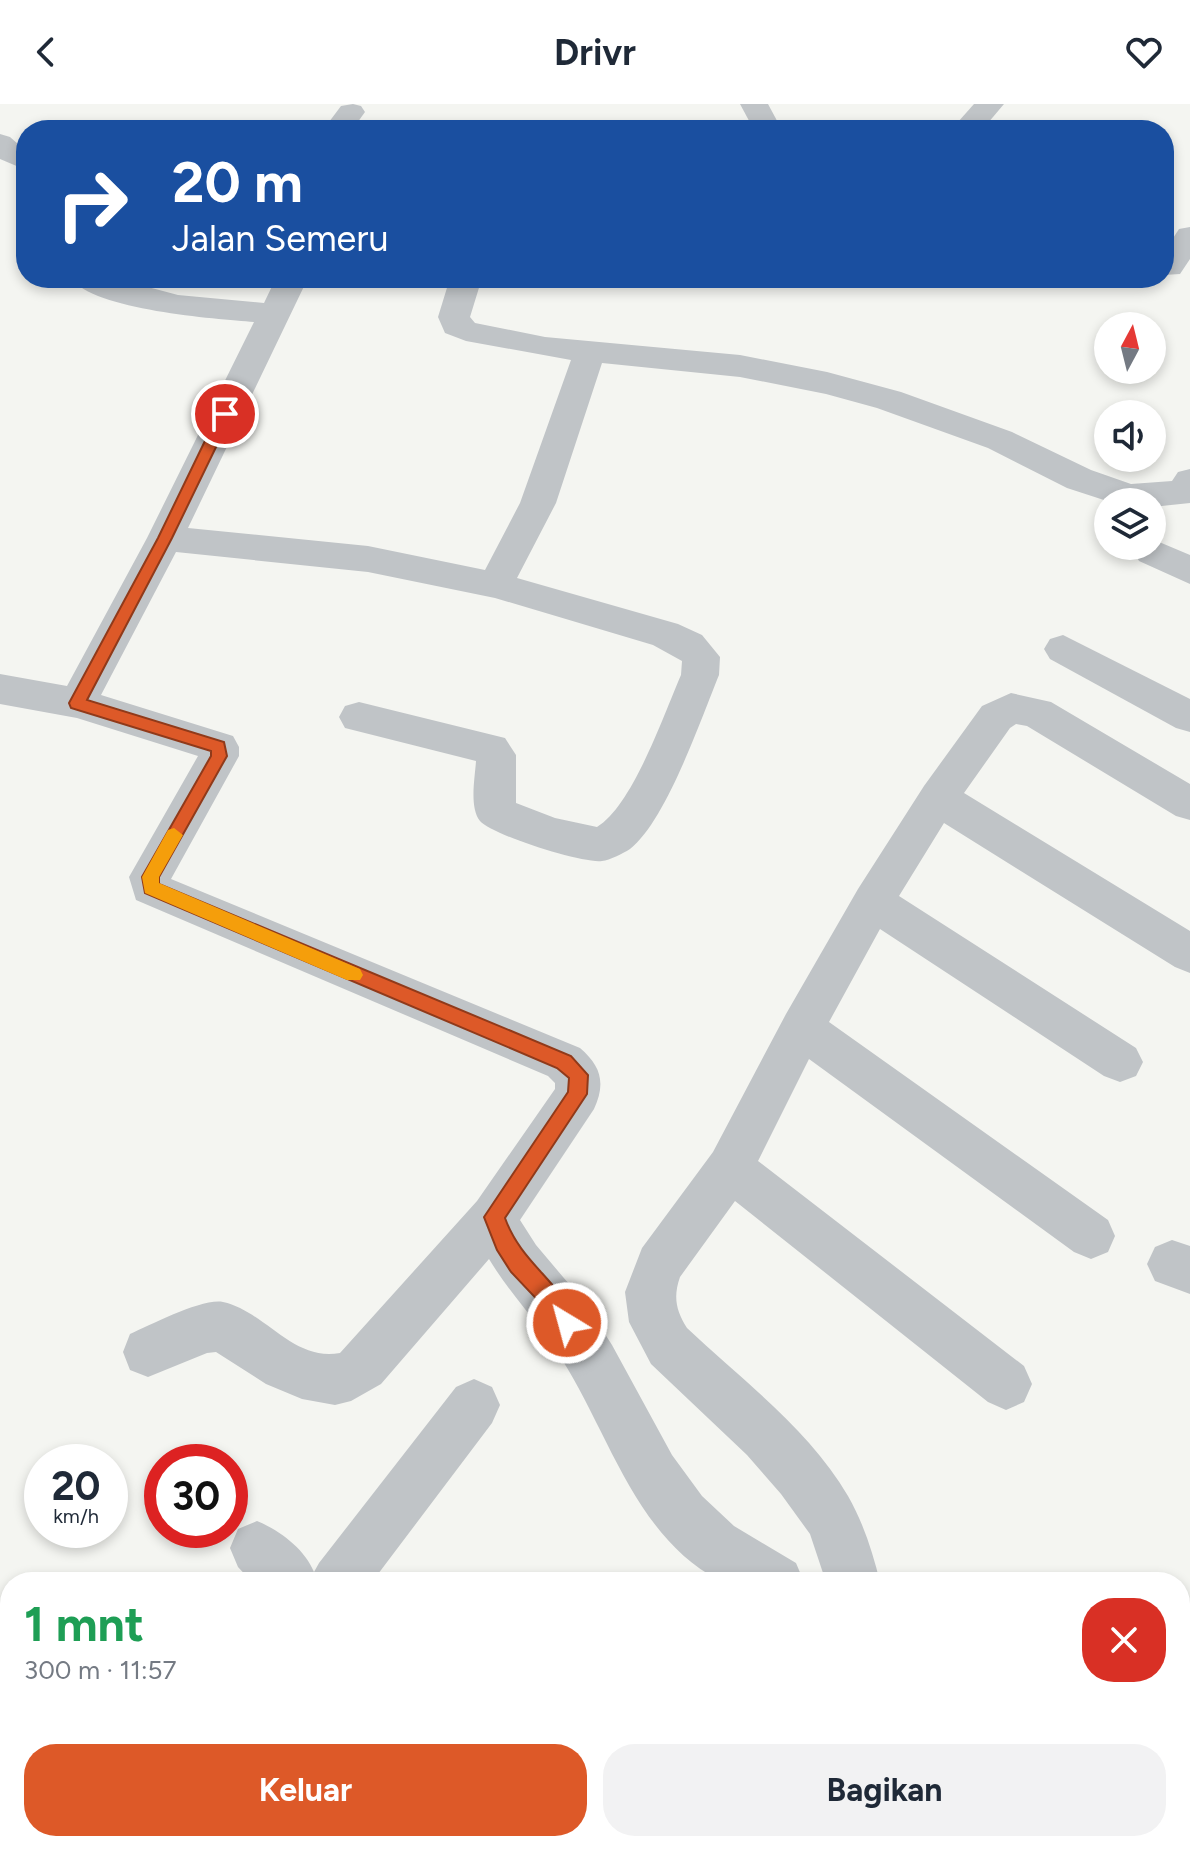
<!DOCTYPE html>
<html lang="id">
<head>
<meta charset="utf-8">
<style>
  :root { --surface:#fff; --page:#f2f2f3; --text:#1f2937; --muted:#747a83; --accent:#dd5928 }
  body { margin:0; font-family:Figtree,sans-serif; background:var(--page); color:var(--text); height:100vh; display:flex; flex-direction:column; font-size:30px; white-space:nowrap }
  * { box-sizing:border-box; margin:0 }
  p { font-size:26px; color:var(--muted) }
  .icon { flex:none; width:44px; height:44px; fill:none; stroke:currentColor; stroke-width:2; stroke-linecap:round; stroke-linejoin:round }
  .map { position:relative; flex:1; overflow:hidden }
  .drawer { position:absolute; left:0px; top:1468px; width:1190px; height:280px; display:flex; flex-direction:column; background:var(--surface); border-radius:32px 32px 0 0; box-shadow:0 4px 12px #0003 }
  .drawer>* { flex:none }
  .top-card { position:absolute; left:16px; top:16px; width:1158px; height:168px; border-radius:32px; box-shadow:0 4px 12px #0003; background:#1a4fa0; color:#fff; overflow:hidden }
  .needle { width:52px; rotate:7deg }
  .buttons { position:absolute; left:1094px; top:208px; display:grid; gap:16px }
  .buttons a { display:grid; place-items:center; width:72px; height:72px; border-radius:50%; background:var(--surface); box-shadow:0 4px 12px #0003; font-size:40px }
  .speed { position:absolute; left:24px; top:1340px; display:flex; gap:16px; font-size:40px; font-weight:700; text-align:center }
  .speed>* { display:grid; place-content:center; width:104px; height:104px; border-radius:50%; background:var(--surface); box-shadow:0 4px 12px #0003; line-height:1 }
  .speed small { font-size:20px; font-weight:400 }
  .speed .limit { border:12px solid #d22; background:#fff; color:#111 }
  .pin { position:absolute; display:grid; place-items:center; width:68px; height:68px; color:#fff; margin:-34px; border:4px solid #fff; border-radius:50%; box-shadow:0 2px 8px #0007 }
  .me { position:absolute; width:88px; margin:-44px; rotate:323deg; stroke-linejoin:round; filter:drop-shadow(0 0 6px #0008) }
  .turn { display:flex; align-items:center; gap:28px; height:168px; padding:0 24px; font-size:36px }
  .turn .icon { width:104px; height:104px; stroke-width:2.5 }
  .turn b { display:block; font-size:56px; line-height:68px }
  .round { display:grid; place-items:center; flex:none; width:84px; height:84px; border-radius:32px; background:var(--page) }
  .headline { display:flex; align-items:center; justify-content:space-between; height:136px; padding:0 24px }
  h1 { font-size:48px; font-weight:700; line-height:60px; color:#1e9e55 }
  .cta { display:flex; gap:16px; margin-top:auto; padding:16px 24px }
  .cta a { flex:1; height:92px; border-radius:32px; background:var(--accent); color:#fff; font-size:32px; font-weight:700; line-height:92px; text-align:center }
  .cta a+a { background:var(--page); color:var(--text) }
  header { display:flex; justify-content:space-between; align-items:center; height:104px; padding:0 24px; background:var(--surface); font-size:36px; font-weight:700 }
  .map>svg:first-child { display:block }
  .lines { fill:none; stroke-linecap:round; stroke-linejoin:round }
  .street { fill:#c0c4c7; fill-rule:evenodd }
  .route { fill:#dd5928; stroke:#903a1a; stroke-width:2 }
  .slow { fill:#f59e0b }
</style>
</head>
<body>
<header><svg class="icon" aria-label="back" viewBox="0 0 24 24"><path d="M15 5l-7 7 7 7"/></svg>Drivr<svg class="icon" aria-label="heart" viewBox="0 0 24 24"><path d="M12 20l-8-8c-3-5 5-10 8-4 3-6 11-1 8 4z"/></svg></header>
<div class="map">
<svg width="1190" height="1748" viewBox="0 0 1190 1748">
  <rect width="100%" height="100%" fill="#f4f5f1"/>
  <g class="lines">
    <g class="street">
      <path d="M353 0 361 2 365 8 352 26H323L341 2Z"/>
      <path d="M740 0H768L782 26H754Z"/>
      <path d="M974 0H1004L982 26H955L958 18Z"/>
      <path d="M0 30 10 33 26 47V66L0 55Z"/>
      <path d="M1190 123V155L1180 170 1164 171V148L1179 125Z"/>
      <path d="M71 174H114L178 191 264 199 276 174H308L188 424 368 442 485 466 520 399 571 256 466 237 445 229 438 213 450 174H482L470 213 475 219 545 233 740 251 827 268 901 288 1012 328 1091 366 1131 380 1172 377 1178 368 1190 365V399L1152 403V398H1110L1067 384 988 344 877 304 826 290 740 273 602 259 556 399 517 474 678 520 702 531 720 553 719 571C701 615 666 717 630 745 622 750 610 756 602 757 583 760 492 731 480 717 469 703 475 674 476 657L345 624 339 613 345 602 359 598 505 634 516 651V699L555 714 597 723C633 701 664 610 681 571L682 557 653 541 495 494 368 468 176 448 101 591 233 632 239 643V652L171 775 580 944C601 962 606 979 594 1005L520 1116 536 1141 585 1199 612 1241 672 1351 702 1392 734 1422 796 1459 804 1478C787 1478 731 1482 719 1476 636 1434 608 1327 561 1254 539 1219 510 1190 489 1155L381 1280 351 1297 335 1301 302 1295 266 1280 216 1248 207 1249 148 1273 130 1266 123 1248 130 1230C151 1221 202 1194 223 1198 265 1207 293 1258 340 1249L477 1097 555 985V979L548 972 136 796 129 773 198 652 77 614 0 600V570L67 582 147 434 254 218C216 215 93 206 71 174Z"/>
      <path d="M1152 435 1190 451V480L1139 457 1134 448 1137 442H1152Z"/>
      <path d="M1063 531 1190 595V628L1176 624 1050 555 1044 545 1050 535Z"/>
      <path d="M1011 589 1051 598 1190 680V716L1176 712 1027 622 1016 620 1010 624 964 689 1190 827V869L1175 863 944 719 899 792 1136 944 1143 958 1136 972 1120 978 1104 972 880 825 829 918 1108 1116 1115 1132 1108 1148 1091 1155 1074 1148 809 955 758 1057 1024 1262 1032 1280 1024 1298 1006 1306 988 1298 735 1097 680 1173C673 1193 676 1207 687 1224 742 1276 810 1326 848 1392 863 1418 873 1449 880 1478H826L810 1430 781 1390 747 1351 651 1260 629 1218 625 1188 642 1144 713 1048 786 910 858 785 924 682 982 602Z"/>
      <path d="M1172 1136 1190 1142V1190L1155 1177 1147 1160 1155 1143Z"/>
      <path d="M474 1275 492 1283 500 1301 492 1319 372 1478H252L238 1463 230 1444 238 1425 257 1417C279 1426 305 1445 314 1468L319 1459 456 1283Z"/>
      <path d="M1180 1608 1190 1611V1669L1180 1666Z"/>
      <path d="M0 1638 10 1642V1704L0 1700Z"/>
      <path d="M55 1738H122L126 1748H59Z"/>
      <path d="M294 1738H381L377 1748H298Z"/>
      <path d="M656 1738H731L735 1748H660Z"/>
      <path d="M794 1738H854L850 1748H790Z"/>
    </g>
  </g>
  <path class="route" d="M225 305 232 310 172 434 87 596 224 638 227 652 159 773V780L571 952 588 971 587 990 505 1114C521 1159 560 1177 577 1219L574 1226 567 1229 559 1226 548 1207 511 1168 497 1146 484 1113 568 988 569 974 557 964 145 789 142 773 211 652V647L71 604 69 599 158 434 218 310Z"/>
  <path class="slow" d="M174 724 183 731 159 773V779L360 865 363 871 360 876H347L145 789 142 773 168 726Z"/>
</svg>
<div class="buttons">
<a><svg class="needle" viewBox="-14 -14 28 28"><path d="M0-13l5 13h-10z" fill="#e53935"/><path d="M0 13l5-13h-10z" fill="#747a83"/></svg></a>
<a><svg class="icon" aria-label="sound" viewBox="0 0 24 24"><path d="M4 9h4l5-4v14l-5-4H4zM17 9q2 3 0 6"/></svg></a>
<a><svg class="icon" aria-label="layers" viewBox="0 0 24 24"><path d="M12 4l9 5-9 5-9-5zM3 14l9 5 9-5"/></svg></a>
</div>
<div class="speed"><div>20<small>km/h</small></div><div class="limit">30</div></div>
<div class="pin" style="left:225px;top:310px;background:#d93025"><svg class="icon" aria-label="arrive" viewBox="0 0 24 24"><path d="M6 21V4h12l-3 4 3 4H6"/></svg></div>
<svg class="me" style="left:567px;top:1219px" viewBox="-20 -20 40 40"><circle r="17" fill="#dd5928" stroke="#fff" stroke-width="3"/><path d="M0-11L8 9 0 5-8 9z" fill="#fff"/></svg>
<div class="top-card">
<div class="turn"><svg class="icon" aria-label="right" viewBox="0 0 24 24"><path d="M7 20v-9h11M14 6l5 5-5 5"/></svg><div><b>20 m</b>Jalan Semeru</div></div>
</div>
<section class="drawer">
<div class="headline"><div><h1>1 mnt</h1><p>300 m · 11:57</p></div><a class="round" style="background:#d93025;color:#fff"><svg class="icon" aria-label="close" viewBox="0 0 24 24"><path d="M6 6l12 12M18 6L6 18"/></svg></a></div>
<div class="cta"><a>Keluar</a><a>Bagikan</a></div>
</section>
</div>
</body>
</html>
